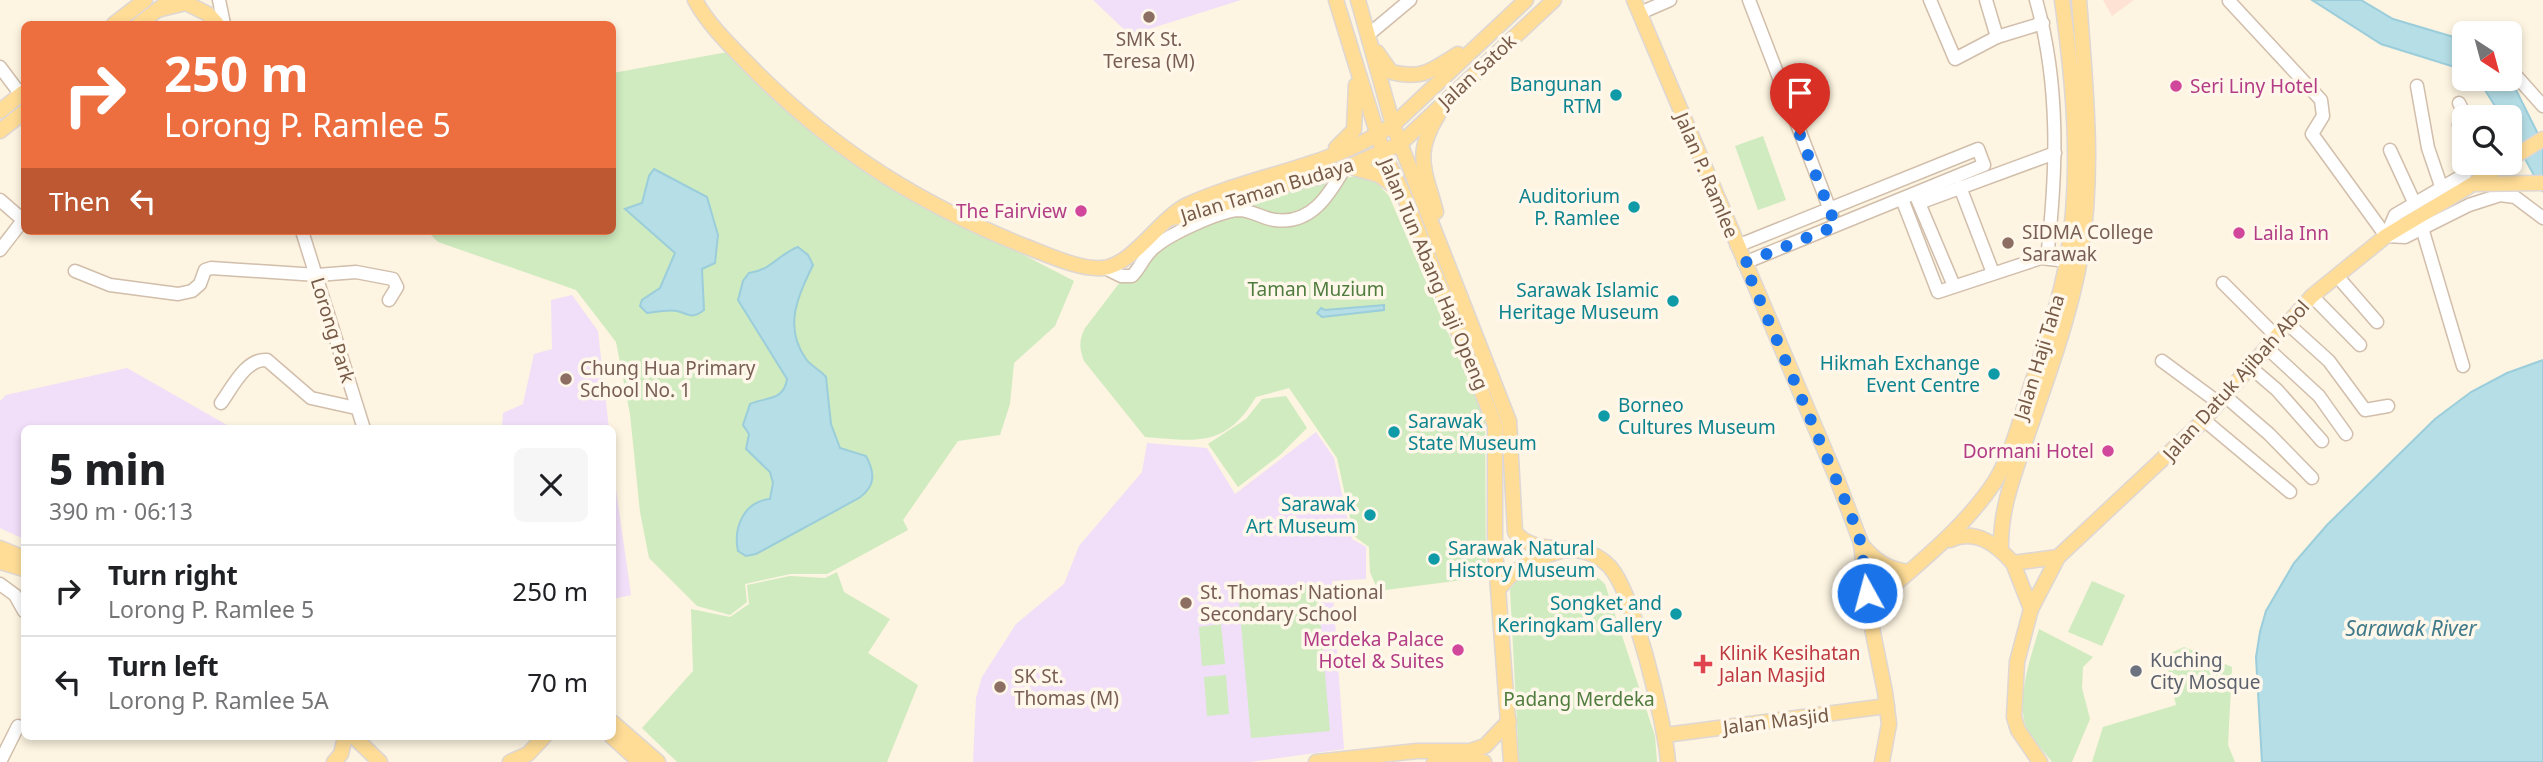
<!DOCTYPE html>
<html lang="en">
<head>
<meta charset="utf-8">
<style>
  :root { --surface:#fff; --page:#f6f6f6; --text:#202124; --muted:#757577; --line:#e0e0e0 }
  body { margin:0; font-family:"Noto Sans",sans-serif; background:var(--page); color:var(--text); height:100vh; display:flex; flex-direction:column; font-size:26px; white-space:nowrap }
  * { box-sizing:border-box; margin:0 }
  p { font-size:23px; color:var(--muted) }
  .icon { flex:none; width:38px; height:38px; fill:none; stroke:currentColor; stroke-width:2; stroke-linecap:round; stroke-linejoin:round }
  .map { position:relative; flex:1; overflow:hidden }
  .details { position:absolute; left:21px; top:425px; width:595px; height:315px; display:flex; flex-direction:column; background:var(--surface); border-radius:10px; box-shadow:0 4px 10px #0003 }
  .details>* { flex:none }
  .guide { position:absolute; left:21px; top:21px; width:595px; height:214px; border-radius:10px; box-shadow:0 4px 10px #0003; background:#ed6f40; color:#fff; overflow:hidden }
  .needle { width:46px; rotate:144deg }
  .tools { position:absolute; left:2452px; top:21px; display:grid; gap:14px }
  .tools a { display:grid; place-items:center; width:70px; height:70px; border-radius:10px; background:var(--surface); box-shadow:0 4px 10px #0003; font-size:35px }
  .pin { position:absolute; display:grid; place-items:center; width:60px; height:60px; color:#fff; margin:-72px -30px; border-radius:50% 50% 50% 0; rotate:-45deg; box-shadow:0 0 7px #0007 }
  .pin .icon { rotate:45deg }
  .me { position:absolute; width:77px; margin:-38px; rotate:353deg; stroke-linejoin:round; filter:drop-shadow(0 0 5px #0008) }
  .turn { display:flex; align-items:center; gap:24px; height:147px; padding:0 28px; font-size:32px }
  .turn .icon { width:91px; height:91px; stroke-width:2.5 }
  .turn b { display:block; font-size:49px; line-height:60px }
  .then { display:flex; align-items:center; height:66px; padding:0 28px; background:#0003; gap:14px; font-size:26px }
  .round { display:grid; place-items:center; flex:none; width:74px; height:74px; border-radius:10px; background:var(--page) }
  .head { display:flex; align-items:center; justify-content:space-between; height:119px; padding:0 28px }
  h1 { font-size:42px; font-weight:800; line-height:52px }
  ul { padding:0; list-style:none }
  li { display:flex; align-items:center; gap:21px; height:91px; padding:0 28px; border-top:2px solid var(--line) }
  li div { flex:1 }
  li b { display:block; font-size:26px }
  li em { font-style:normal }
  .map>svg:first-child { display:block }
  .commercial { fill:#fee3d4 }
  .education { fill:#f1def9 }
  .green { fill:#cfebbf }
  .water { fill:#b5dee7; stroke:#9bcdda; stroke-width:2 }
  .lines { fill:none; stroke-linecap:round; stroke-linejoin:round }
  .minor-casing { stroke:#d1beab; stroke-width:15 }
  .major-casing { stroke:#ded7d3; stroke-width:17 }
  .minor { stroke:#fff; stroke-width:12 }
  .major { stroke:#ffdd97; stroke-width:14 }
  .major-bridge-casing { stroke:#ded7d3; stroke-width:17; stroke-linecap:butt }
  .major-bridge { stroke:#ffdd97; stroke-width:14 }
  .route { stroke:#1a73e8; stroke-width:12; stroke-dasharray:0 21.6 }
  .education-dot { fill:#8d6e63; stroke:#fff7e9; stroke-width:2.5 }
  .hotel-dot { fill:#d1479c; stroke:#fff7e9; stroke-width:2.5 }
  .culture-dot { fill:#0f9aa8; stroke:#fff7e9; stroke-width:2.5 }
  .health-dot { fill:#e0444e; stroke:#fff7e9; stroke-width:2.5 }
  .worship-dot { fill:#6b7280; stroke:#fff7e9; stroke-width:2.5 }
  .labels { text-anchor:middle; stroke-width:7; stroke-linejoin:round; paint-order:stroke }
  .education-label { font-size:19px; fill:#785e54; stroke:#fff7e9; text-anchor:start }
  .street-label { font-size:19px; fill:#765a47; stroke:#fff7e9 }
  .culture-label { font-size:19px; fill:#0d838f; stroke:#fff7e9; text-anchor:end }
  .hotel-label { font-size:19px; fill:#b23c85; stroke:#fff7e9; text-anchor:end }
  .park-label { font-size:19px; fill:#4e7c3e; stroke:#fff7e9 }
  .health-label { font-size:19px; fill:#be3a42; stroke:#fff7e9; text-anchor:start }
  .worship-label { font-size:19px; fill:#5b616d; stroke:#fff7e9; text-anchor:start }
  .water-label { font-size:21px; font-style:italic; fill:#407a8b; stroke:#fff7e9 }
</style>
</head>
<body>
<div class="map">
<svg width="2543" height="762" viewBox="0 0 2543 762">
  <rect width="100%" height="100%" fill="#fdf4e1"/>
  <path class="commercial" d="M2103 0H2134L2112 16Z"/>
  <g class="education">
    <path d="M1093 0H1241L1130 35Z"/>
    <path d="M572 295 598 331 609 429H502L503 413 523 404 534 354 552 349 551 300Z"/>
    <path d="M127 368 234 429H24V539L0 528V401L6 395Z"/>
    <path d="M1316 432 1334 458 1352 539 1366 547V579L1332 581 1344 749 1250 762H973L976 698 982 677 1016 624 1064 584 1079 546 1142 472 1147 443 1207 448 1235 494Z"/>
    <path d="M612 462 631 595 613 599H612Z"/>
  </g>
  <g class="green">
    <path d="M733 51 763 89 889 185 1074 281 1055 326 1014 363 1010 404 1000 435 958 441 903 520 908 530 827 574H790L745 584 747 602 730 615 697 606 649 558 640 512 630 414 616 342 576 290 438 242 427 231H612L613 73Z"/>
    <path d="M1763 136 1786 200 1758 210 1735 146Z"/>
    <path d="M1359 176 1376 182 1389 196 1485 418 1486 577 1378 591 1370 572 1369 547 1354 536 1337 458 1289 388 1256 397C1225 448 1198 441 1145 437L1084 361C1079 348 1079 340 1085 328 1108 299 1130 266 1156 241 1196 203 1304 184 1359 176Z"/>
    <path d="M1286 396 1307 428 1280 455 1238 487 1208 444 1246 419 1262 399Z"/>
    <path d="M1556 564C1578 564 1590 570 1605 584L1655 736 1657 762H1519L1510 589 1525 571Z"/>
    <path d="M837 572 844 592 890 619 868 653 918 685 887 762H677L642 728 693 671 691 609 730 617 749 604 747 585 790 576 825 578Z"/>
    <path d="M2092 581 2125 595 2102 646 2068 632Z"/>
    <path d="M1317 583 1330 731 1251 738 1238 590Z"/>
    <path d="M1221 624 1225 664 1202 666 1199 627Z"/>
    <path d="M2039 629 2093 657 2083 667 2082 688 2090 719 2072 762H2052C2044 751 2031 739 2026 727 2016 698 2031 657 2039 629Z"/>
    <path d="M2184 647 2232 667 2228 745 2235 762H2092L2103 727 2176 705 2165 656Z"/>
    <path d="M1226 675 1229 714 1207 716 1204 677Z"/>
  </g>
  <g class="water">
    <path d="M2312 0H2361L2393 19 2464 40V70L2381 44Z"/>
    <path d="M2510 78 2543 144V192L2510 131V117H2502L2478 79Z"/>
    <path d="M654 169 707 197 718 235 715 263 702 269 704 310C692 319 691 315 677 311 669 309 655 312 647 313L640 306 642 300 660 288 675 253 625 209 642 203 649 176Z"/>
    <path d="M798 247 808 255 813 265C798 296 783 327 806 359 811 366 820 370 826 377L831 424 840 448 866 456C875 473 876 486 859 498L756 554 746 556 738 551C733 528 744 501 770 499L773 483 770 472 746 449 749 434 743 425 750 404C766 397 784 401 787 379L738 300 743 281 749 273C770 271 779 254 798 247Z"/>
    <path d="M1384 305V310L1322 317 1317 313 1321 308 1325 310Z"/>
    <path d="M2543 360V762H2262L2256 657 2260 632 2266 611 2294 563 2327 525 2435 419 2471 392 2507 373Z"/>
  </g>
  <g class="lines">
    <defs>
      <g id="minor">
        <path d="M219 0 224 24"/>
        <path d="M1749 0 1832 215"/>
        <path d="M1930 0 1955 59 1997 37 2043 23"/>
        <path d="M1986 0 1997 37"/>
        <path d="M2036 0C2060 85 2057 171 2047 258"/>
        <path d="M2229 1 2321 100 2323 116 2312 134 2386 236"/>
        <path d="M1640 13 1670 0"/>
        <path d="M1368 35 1410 0"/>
        <path d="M0 67 21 95"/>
        <path d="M2510 69 2543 106"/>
        <path d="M2417 86 2428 148 2441 186"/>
        <path d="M2459 103 2466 117"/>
        <path d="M2464 119 2459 125 2464 141"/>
        <path d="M2390 150 2414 202"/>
        <path d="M1960 187 1993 273"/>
        <path d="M1916 196 1954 286"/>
        <path d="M1902 199 1938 292 2041 258 2067 261"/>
        <path d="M0 200 23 220"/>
        <path d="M1919 203 2055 153"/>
        <path d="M2422 228 2463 366"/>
        <path d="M302 231 364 429"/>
        <path d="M2386 236 2405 237 2469 205 2500 195 2515 197 2543 218"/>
        <path d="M2386 236 2395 215 2484 163"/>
        <path d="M1737 246 1978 149 1984 165 1744 263"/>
        <path d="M0 250 24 219"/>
        <path d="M1105 268 1121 276H1132C1141 267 1144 255 1155 247 1170 234 1219 211 1239 210 1252 210 1263 219 1275 220 1311 225 1329 195 1344 169"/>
        <path d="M75 271 110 285 178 294 192 291 200 284 205 270 211 268 317 275 356 272 393 279 397 287 389 300"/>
        <path d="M2337 276 2377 322"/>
        <path d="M2223 283 2275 335"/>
        <path d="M2312 296 2360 345"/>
        <path d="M2287 323 2329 361 2365 410 2388 406"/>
        <path d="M2266 347 2319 396 2346 434"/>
        <path d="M2162 361 2219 403"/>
        <path d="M2249 366 2277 390 2322 441"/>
        <path d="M2225 396 2269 434 2312 478"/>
        <path d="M221 403C232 388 246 358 267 360L311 398 356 408"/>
        <path d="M2204 420 2290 492"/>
        <path d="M0 584 15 595 24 611"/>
        <path d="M0 762 18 726"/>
      </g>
      <g id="major">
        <path d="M695 0C710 28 735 50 757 73 838 153 921 205 1027 247 1048 255 1080 270 1103 268 1133 265 1160 218 1187 205 1245 178 1323 167 1376 135L1393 125 1526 0"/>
        <path d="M1336 0 1383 152 1403 193 1495 425V548L1511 762"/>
        <path d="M1358 0 1393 125 1509 421 1515 532C1528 548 1546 547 1565 549"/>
        <path d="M1634 0 1837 479 1861 543 1870 618 1885 692 1889 724 1882 762"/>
        <path d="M157 10 186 3 208 14 217 24"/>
        <path d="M114 24 145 0"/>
        <path d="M139 24 164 5"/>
        <path d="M1377 52 1391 72C1423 80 1432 70 1458 54"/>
        <path d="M0 111 24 92"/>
        <path d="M0 131 24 112"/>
        <path d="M1336 148 1354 130 1356 85"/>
        <path d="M2510 159 2543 139"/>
        <path d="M1350 167 1379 175 1399 190"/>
        <path d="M1436 212C1425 170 1413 155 1438 115"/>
        <path d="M1171 218 1189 216 1263 190 1332 174 1400 144 1554 0"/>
        <path d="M1950 540C1975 528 1996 544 2013 563L2058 557"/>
        <path d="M1861 544C1875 561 1887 569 1909 572"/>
        <path d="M0 548 24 558"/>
        <path d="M2001 549C2000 510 2013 478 2025 442 2044 387 2065 331 2077 275 2096 184 2086 91 2079 0"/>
        <path d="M0 562 24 569"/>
        <path d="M2013 563 2031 609 2017 662 2014 717 2018 730 2040 762"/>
        <path d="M1499 589C1514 568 1528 563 1551 554 1572 546 1594 550 1610 567 1634 594 1665 723 1668 762"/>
        <path d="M2031 609 2058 557 2201 423 2312 296 2386 236 2473 184"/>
        <path d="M1871 616 1878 599C1919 563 1963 529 1994 483 2013 453 2021 416 2032 383 2045 343 2060 302 2067 260 2082 174 2074 86 2062 0"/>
        <path d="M612 722 658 762"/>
        <path d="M1665 735 1887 706"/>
        <path d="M354 737 380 762"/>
        <path d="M612 737 640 762"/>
        <path d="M334 762 341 754 345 737"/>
        <path d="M510 762 528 754 544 737"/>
        <path d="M1316 762 1417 751H1470L1485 746 1509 721"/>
        <path d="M1434 762 1473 759 1484 762"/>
      </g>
    </defs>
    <use href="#minor" class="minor-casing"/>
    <use href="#major" class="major-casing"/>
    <use href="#minor" class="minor"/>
    <use href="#major" class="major"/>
    <defs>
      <g id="major-bridge">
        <path d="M2475 183 2505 163"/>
        <path d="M2473 184 2543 183"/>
      </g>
    </defs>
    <use href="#major-bridge" class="major-bridge-casing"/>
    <use href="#major-bridge" class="major-bridge"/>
  </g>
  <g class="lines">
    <path class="route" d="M1800 135 1836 226 1744 263 1850 512 1861 543 1867 593"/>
  </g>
  <g class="education-dot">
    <circle cx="1149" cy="17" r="7"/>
    <circle cx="2008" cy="243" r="7"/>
    <circle cx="566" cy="379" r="7"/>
    <circle cx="1186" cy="603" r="7"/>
    <circle cx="1000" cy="687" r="7"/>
  </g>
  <g class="hotel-dot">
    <circle cx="2176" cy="86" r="7"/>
    <circle cx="1081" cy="211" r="7"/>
    <circle cx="2239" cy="233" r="7"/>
    <circle cx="2108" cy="451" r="7"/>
    <circle cx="1458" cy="650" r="7"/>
  </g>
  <g class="culture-dot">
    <circle cx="1616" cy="95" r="7"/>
    <circle cx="1634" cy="207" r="7"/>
    <circle cx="1673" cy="301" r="7"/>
    <circle cx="1994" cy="374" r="7"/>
    <circle cx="1604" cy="416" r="7"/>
    <circle cx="1394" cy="432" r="7"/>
    <circle cx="1370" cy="515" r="7"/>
    <circle cx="1434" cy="559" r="7"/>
    <circle cx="1676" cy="614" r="7"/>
  </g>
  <path class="health-dot" d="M1699.5 653.5h7v7h7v7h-7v7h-7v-7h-7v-7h7z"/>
  <circle class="worship-dot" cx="2136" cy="671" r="7"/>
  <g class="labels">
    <g class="education-label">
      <text x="1149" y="46" text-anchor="middle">SMK St.<tspan x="1149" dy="22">Teresa (M)</tspan></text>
      <text x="2022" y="239">SIDMA College<tspan x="2022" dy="22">Sarawak</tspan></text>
      <text x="580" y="375">Chung Hua Primary<tspan x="580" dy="22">School No. 1</tspan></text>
      <text x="1200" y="599">St. Thomas' National<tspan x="1200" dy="22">Secondary School</tspan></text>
      <text x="1014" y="683">SK St.<tspan x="1014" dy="22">Thomas (M)</tspan></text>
    </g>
    <g class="street-label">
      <text transform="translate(1477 71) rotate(-43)" y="7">Jalan Satok</text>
      <text transform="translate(1707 175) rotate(67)" y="7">Jalan P. Ramlee</text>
      <text transform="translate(1267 190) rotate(-17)" y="7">Jalan Taman Budaya</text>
      <text transform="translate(1434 274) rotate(67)" y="7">Jalan Tun Abang Haji Openg</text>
      <text transform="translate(333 330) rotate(73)" y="7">Lorong Park</text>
      <text transform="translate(2039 357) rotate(-73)" y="7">Jalan Haji Taha</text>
      <text transform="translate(2236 380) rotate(-48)" y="7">Jalan Datuk Ajibah Abol</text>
      <text transform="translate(1776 721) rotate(-7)" y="7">Jalan Masjid</text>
    </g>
    <g class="culture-label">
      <text x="1602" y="91">Bangunan<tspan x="1602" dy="22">RTM</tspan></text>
      <text x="1620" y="203">Auditorium<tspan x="1620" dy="22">P. Ramlee</tspan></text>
      <text x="1659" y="297">Sarawak Islamic<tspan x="1659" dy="22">Heritage Museum</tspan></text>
      <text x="1980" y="370">Hikmah Exchange<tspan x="1980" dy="22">Event Centre</tspan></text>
      <text x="1618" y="412" text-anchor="start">Borneo<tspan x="1618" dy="22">Cultures Museum</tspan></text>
      <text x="1408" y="428" text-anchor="start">Sarawak<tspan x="1408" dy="22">State Museum</tspan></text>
      <text x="1356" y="511">Sarawak<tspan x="1356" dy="22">Art Museum</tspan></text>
      <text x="1448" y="555" text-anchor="start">Sarawak Natural<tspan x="1448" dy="22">History Museum</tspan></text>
      <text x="1662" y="610">Songket and<tspan x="1662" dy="22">Keringkam Gallery</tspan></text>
    </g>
    <g class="hotel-label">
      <text x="2190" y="93" text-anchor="start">Seri Liny Hotel</text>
      <text x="1067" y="218">The Fairview</text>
      <text x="2253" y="240" text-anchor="start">Laila Inn</text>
      <text x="2094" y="458">Dormani Hotel</text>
      <text x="1444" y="646">Merdeka Palace<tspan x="1444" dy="22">Hotel &amp; Suites</tspan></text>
    </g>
    <g class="park-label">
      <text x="1316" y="296">Taman Muzium</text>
      <text x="1579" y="706">Padang Merdeka</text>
    </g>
    <g class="health-label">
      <text x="1719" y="660">Klinik Kesihatan<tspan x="1719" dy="22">Jalan Masjid</tspan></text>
    </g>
    <g class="worship-label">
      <text x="2150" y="667">Kuching<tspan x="2150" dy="22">City Mosque</tspan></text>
    </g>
    <g class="water-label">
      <text x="2411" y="636">Sarawak River</text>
    </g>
  </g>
</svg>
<div class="tools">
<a><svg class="needle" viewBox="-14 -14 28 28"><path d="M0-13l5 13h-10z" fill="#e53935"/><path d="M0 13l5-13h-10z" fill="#757577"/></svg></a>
<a><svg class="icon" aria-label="search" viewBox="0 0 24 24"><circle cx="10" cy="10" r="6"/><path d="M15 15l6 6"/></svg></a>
</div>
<div class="pin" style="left:1800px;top:135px;background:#d93025"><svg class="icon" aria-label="arrive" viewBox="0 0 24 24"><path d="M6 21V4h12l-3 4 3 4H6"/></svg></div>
<svg class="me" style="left:1867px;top:593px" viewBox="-20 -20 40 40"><circle r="17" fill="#1a73e8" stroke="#fff" stroke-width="3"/><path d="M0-11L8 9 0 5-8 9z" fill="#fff"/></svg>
<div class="guide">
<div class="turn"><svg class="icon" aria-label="right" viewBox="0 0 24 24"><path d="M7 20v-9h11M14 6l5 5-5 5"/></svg><div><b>250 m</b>Lorong P. Ramlee 5</div></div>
<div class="then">Then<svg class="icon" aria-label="left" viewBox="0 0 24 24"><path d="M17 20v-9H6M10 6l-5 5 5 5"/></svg></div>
</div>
<section class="details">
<div class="head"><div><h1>5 min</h1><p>390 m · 06:13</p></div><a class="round"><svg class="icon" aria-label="close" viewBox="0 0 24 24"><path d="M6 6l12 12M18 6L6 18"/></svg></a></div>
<ul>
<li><svg class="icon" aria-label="right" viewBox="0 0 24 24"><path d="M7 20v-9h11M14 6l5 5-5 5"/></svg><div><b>Turn right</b><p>Lorong P. Ramlee 5</p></div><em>250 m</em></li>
<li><svg class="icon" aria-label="left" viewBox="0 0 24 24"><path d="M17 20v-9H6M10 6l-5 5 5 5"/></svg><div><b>Turn left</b><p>Lorong P. Ramlee 5A</p></div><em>70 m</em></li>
</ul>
</section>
</div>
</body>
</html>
